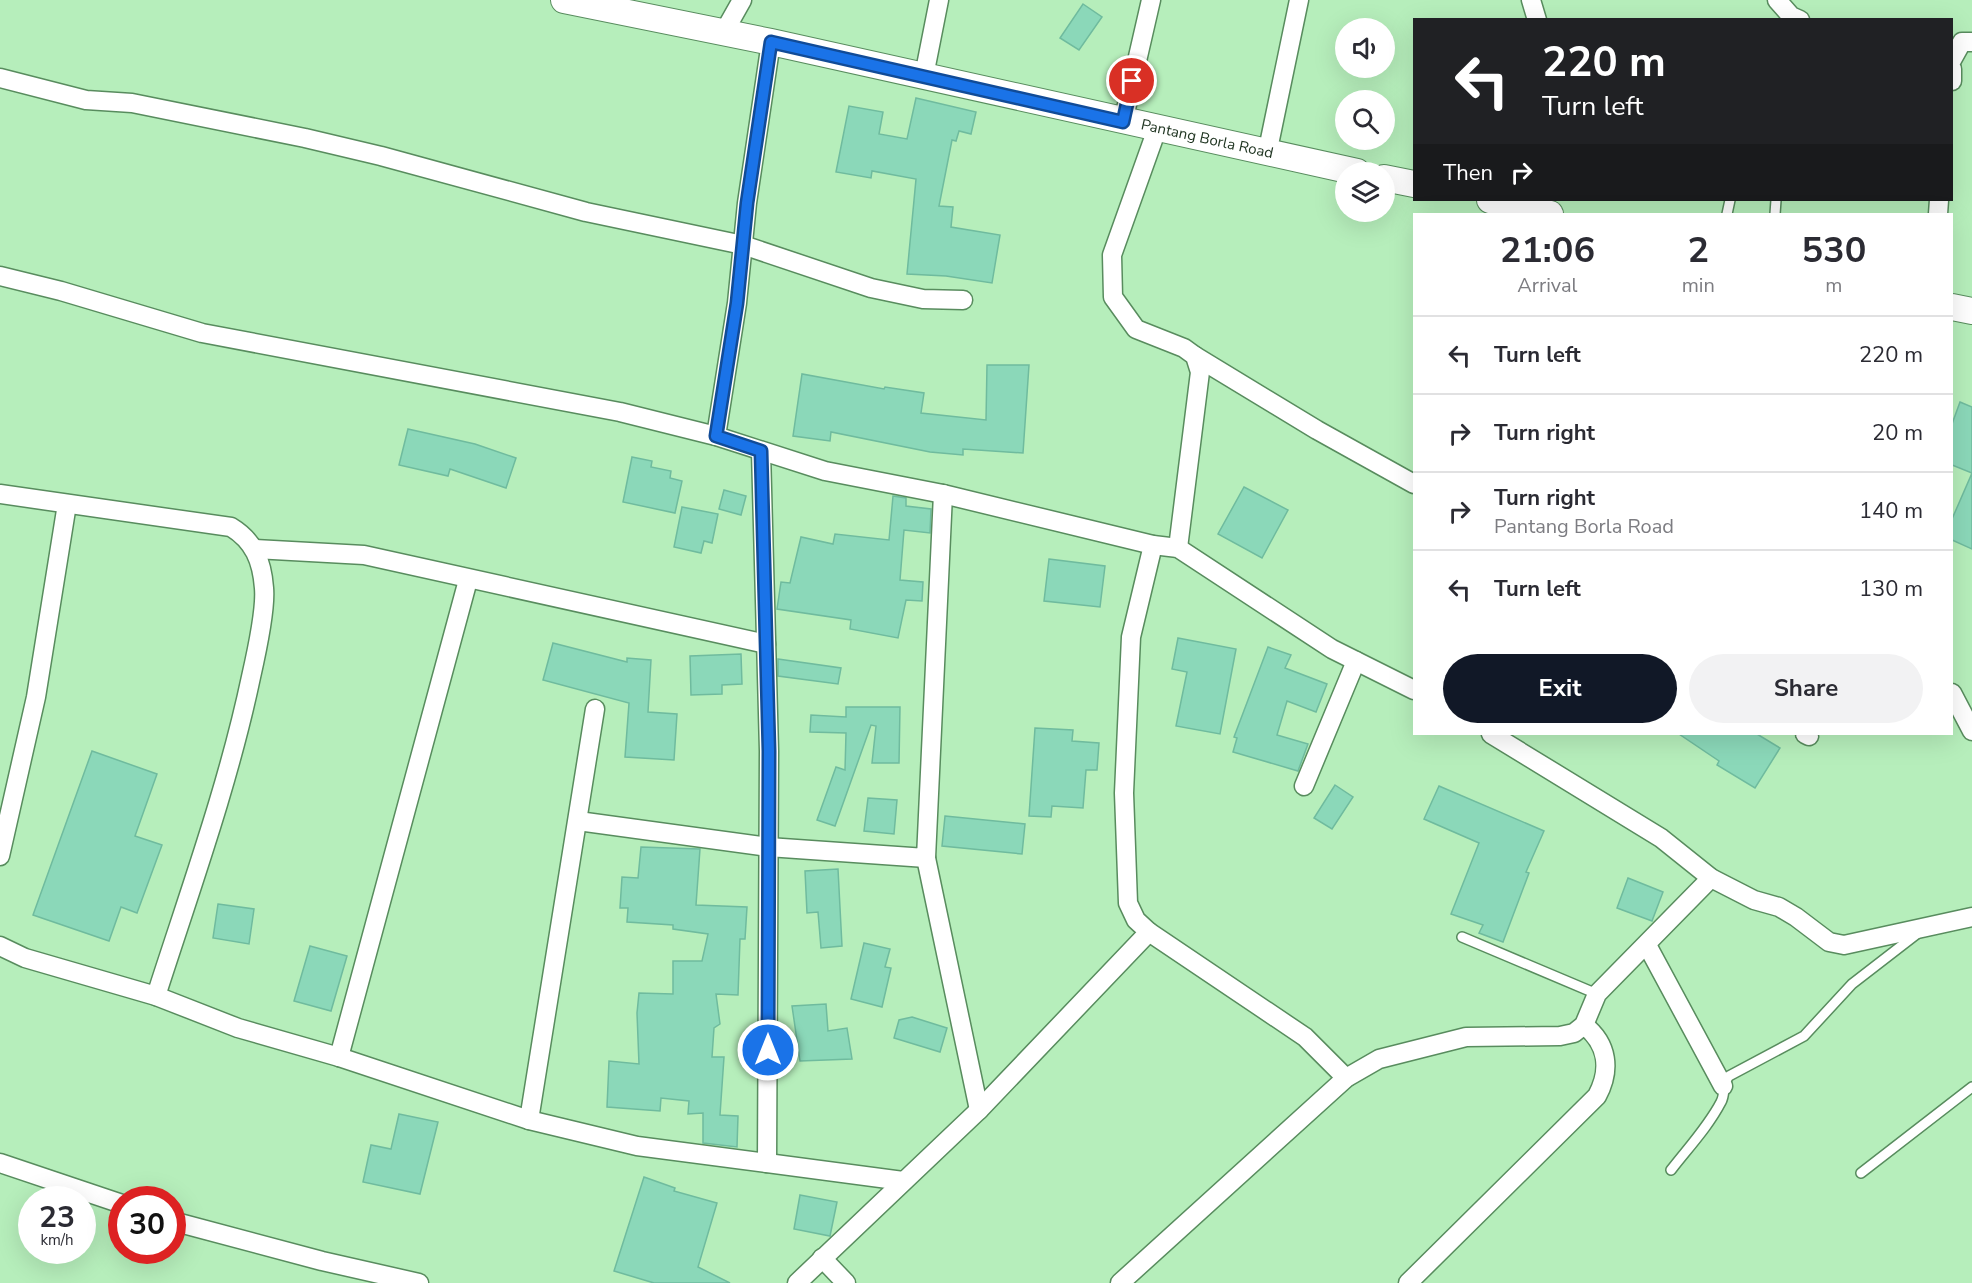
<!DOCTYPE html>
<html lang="en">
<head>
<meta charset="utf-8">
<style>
  :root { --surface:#fff; --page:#f2f2f3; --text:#2b2b33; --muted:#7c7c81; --line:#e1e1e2; --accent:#111827 }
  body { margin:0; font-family:"Nunito Sans",sans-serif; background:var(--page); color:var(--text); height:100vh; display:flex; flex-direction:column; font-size:22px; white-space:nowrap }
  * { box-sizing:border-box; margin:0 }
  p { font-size:20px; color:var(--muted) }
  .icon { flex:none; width:33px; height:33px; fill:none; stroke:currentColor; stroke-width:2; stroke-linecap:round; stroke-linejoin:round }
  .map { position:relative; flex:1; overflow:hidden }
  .sheet { position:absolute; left:1413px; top:213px; width:540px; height:522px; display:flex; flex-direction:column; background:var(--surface); border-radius:0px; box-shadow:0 6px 24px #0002 }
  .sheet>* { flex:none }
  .banner { position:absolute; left:1413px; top:18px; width:540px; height:183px; border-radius:0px; box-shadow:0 6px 24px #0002; background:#202124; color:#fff; overflow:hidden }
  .tools { position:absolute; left:1335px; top:18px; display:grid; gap:12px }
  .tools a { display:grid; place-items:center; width:60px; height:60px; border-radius:50%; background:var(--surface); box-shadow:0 6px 24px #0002; font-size:30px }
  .speed { position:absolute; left:18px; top:1186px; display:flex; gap:12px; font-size:30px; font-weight:700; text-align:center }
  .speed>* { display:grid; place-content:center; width:78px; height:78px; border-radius:50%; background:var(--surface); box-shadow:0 6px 24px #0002; line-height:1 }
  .speed small { font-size:15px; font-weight:400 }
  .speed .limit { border:9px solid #d22; background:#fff; color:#111 }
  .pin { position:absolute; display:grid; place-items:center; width:51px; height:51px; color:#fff; margin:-26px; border:3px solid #fff; border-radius:50%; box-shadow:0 2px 6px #0007 }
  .me { position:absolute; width:66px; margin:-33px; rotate:0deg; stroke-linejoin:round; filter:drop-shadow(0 0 4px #0008) }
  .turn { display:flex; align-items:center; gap:21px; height:126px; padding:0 30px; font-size:27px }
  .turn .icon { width:78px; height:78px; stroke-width:2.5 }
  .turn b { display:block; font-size:42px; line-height:51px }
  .then { display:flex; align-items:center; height:57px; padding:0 30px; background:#0003; gap:12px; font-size:22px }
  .eta { display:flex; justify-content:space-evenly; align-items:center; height:102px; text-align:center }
  .eta b { font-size:36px; font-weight:700; line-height:42px }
  .cta { display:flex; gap:12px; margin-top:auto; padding:12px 30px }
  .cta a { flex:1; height:69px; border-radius:36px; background:var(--accent); color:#fff; font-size:24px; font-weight:700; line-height:69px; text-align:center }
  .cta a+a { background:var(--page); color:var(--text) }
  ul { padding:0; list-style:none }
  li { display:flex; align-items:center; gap:18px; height:78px; padding:0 30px; border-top:2px solid var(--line) }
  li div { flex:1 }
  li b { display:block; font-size:22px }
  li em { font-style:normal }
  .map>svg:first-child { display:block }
  .building { fill:#8bd8b9; stroke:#6fbb9e; stroke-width:1.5 }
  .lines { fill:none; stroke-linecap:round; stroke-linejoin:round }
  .lane-casing { stroke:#588c5e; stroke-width:12 }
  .street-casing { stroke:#588c5e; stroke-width:21 }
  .secondary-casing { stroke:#588c5e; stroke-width:28 }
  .lane { stroke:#fff; stroke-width:9 }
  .street { stroke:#fff; stroke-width:18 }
  .secondary { stroke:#fff; stroke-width:26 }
  .route-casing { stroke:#114b97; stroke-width:15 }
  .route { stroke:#1a73e8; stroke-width:10 }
  .labels { text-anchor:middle; stroke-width:5; stroke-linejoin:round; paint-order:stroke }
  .street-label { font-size:15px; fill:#213623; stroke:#b6eebb }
</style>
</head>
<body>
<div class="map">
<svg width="1972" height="1283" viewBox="0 0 1972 1283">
  <rect width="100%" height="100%" fill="#b6eebb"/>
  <g class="building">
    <path d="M1083 4 1102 17 1079 50 1060 38Z"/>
    <path d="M916 98 976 112 971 134 959 131 956 141 952 140 939 206 953 207 951 227 1000 235 992 283 946 276 907 274 916 179 872 171 871 178 836 172 849 106 883 112 879 134 907 139Z"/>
    <path d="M987 365H1029L1023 453 963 449V455L930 452 831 432 830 441 793 436 802 374 884 389 885 387 924 393 921 413 986 420Z"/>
    <path d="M1960 402 1972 407V549L1952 540V519L1972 473 1952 465V424Z"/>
    <path d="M408 429 475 444 516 458 506 488 450 469 448 476 399 465Z"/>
    <path d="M632 457 652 461 651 467 671 471 670 478 682 481 675 513 623 502Z"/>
    <path d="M1244 487 1288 510 1262 558 1218 534Z"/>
    <path d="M724 490 746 496 741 515 719 509Z"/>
    <path d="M893 496 906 498V506L931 509 930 533 904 530 900 580 923 582 922 601 906 600 898 638 850 629 851 620 777 609 781 582 790 583 801 537 833 544 835 534 889 540Z"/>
    <path d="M682 507 718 514 712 543 704 541 701 553 674 547Z"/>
    <path d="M1049 559 1105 566 1100 607 1044 601Z"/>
    <path d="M1178 638 1236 649 1220 734 1176 726 1187 672 1172 669Z"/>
    <path d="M553 643 627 662V658L651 660 648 712 677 714 674 760 625 757 629 703 543 680Z"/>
    <path d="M1268 647 1291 655 1285 668 1327 684 1316 712 1287 701 1277 735 1308 744 1298 771 1233 752 1237 738 1234 737Z"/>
    <path d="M741 654 742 684 722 685V694L691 695 690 656Z"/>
    <path d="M778 659 841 668 838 684 778 676Z"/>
    <path d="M846 707H900L899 763H872L876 726 871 725 835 826 817 820 836 767 845 770 846 733 810 732 811 715 846 717Z"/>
    <path d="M1035 728 1073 730 1072 741 1099 743 1097 770H1086L1083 808 1052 806 1051 817 1029 816Z"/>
    <path d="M1679 734H1757L1780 748 1755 788 1717 765 1719 761Z"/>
    <path d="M92 751 157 774 135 836 162 845 137 913 121 907 109 941 33 915Z"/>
    <path d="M1335 785 1353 797 1332 829 1314 818Z"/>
    <path d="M1439 786 1544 831 1526 872 1529 873 1503 942 1479 933 1483 925 1451 914 1479 843 1424 819Z"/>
    <path d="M868 798 897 800 894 834 864 831Z"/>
    <path d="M945 816 1025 824 1022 854 942 846Z"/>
    <path d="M641 847 700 849 696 905 747 907 745 939H740L738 995 716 994 720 1024 714 1028 712 1057H724L720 1115 738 1116 737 1147 703 1143V1113L688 1114 689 1101 661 1098 660 1111 607 1107 609 1061 639 1064 637 1013 639 993 673 994V961H702L708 934 673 929V925L627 922 628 908H620L622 877 638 878Z"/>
    <path d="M838 869 842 946 821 948 818 912 807 913 805 871Z"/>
    <path d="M1628 878 1663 892 1652 921 1617 908Z"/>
    <path d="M218 904 254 909 249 944 213 938Z"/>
    <path d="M864 943 890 949 885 967 891 968 882 1007 851 999Z"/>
    <path d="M310 946 347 956 331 1011 294 1001Z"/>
    <path d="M826 1004 828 1031 847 1028 852 1059 800 1061 792 1006Z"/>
    <path d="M912 1017 947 1028 940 1052 894 1038 899 1020Z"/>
    <path d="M399 1114 438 1122 420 1194 363 1182 371 1145 391 1149Z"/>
    <path d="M644 1177 675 1188 674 1191 717 1203 698 1267 730 1283H654L614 1271Z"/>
    <path d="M800 1195 837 1202 830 1236 794 1229Z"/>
  </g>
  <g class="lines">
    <defs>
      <g id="lane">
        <path d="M1727 214 1730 200"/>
        <path d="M1775 214 1776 200"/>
        <path d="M1462 937 1597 994"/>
        <path d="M1671 1170C1688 1148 1708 1127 1721 1102 1726 1093 1721 1085 1729 1076L1804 1036 1852 984 1918 933"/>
        <path d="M1861 1173 1972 1087"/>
      </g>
      <g id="street">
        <path d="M1531 0 1537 20"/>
        <path d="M1777 0 1791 16 1800 20"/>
        <path d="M724 32 742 0"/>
        <path d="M1952 60 1962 42H1972"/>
        <path d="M1952 69V81"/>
        <path d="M924 76 939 0"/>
        <path d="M0 78 86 100 132 103 305 138 381 156 586 212 743 245 871 288 923 299 963 300"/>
        <path d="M1123 122 1151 0"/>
        <path d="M1157 129 1112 255 1113 297 1136 329 1184 348 1195 356 1200 372 1178 548"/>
        <path d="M1267 154 1299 0"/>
        <path d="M1938 214 1939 200"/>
        <path d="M0 276 61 291 202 333 620 412 716 436 825 471 943 494 1153 545 1178 548 1332 649 1414 690"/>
        <path d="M1195 356 1317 430 1414 484"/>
        <path d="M716 436 737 303 747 203 771 42"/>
        <path d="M0 494 231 527C254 541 262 561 264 588 266 609 256 655 251 677 228 786 190 890 156 996"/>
        <path d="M255 549 364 555 766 644"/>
        <path d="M1952 693 1972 731"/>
        <path d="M1491 734 1661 838 1711 878 1754 900 1779 907 1796 917 1829 942 1844 945 1972 917"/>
        <path d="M1805 734 1809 736"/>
        <path d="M1304 786 1356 661"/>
        <path d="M578 821 768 847 926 858 943 494"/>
        <path d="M0 856 36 697 67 504"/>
        <path d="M926 858 979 1110"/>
        <path d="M1149 932 1305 1037 1346 1078"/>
        <path d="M1647 945 1723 1086"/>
        <path d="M0 946 25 958 156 996 238 1028 339 1057 529 1120 637 1146 767 1163 769 751 761 451"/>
        <path d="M339 1057 468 580"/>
        <path d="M529 1120 595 709"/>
        <path d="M0 1163 122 1204"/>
        <path d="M767 1163 903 1181"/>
        <path d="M172 1221 322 1261 419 1283"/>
        <path d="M822 1258 846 1283"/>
        <path d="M797 1283 979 1110 1149 932 1136 920 1128 903 1124 793 1131 637 1153 545"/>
        <path d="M1120 1283 1346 1078 1379 1059 1466 1037 1560 1036 1574 1033 1584 1025 1597 994 1711 878"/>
        <path d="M1408 1283 1597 1096C1611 1070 1608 1044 1584 1025"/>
      </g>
      <g id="secondary">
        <path id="s1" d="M564 0 771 42 1357 172"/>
        <path d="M1384 178 1414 184"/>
        <path d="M1490 200 1550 214"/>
        <path d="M1952 307 1972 311"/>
      </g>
    </defs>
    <use href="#lane" class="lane-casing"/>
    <use href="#street" class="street-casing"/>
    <use href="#secondary" class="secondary-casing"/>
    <use href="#lane" class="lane"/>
    <use href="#street" class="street"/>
    <use href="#secondary" class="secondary"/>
  </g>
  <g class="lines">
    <defs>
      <path id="route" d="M768 1050 769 751 761 451 716 436 737 303 747 203 771 42 1123 122 1132 81"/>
    </defs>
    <use href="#route" class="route-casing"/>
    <use href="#route" class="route"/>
  </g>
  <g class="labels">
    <g class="street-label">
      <text dy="5" stroke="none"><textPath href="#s1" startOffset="658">Pantang Borla Road</textPath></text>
    </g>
  </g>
</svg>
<div class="tools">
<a><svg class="icon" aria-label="sound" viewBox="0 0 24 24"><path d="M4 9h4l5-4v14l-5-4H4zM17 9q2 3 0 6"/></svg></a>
<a><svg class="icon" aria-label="search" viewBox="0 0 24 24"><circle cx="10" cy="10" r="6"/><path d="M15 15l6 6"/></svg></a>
<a><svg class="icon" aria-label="layers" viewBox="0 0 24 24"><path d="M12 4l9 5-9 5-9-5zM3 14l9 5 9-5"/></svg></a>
</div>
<div class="speed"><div>23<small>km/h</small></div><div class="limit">30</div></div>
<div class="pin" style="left:1132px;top:81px;background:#d93025"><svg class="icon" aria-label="arrive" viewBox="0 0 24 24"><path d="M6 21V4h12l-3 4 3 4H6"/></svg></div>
<svg class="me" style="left:768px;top:1050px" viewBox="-20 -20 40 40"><circle r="17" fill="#1a73e8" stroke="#fff" stroke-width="3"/><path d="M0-11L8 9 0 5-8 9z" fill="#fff"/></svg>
<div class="banner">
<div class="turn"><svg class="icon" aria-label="left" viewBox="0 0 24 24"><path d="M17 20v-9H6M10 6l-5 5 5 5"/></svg><div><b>220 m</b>Turn left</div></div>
<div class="then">Then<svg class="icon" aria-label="right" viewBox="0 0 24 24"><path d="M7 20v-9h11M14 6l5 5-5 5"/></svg></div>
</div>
<section class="sheet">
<div class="eta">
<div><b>21:06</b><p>Arrival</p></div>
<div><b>2</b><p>min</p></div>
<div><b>530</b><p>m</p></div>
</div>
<ul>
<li><svg class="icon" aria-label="left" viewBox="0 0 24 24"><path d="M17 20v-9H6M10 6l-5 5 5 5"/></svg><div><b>Turn left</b></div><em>220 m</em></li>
<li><svg class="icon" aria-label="right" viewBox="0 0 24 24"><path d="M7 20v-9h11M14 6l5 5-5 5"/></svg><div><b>Turn right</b></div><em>20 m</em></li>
<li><svg class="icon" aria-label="right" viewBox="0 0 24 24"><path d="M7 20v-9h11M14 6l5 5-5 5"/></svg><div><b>Turn right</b><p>Pantang Borla Road</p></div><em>140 m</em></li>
<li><svg class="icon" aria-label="left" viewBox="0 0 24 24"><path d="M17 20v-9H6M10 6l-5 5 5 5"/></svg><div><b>Turn left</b></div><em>130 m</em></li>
</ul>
<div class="cta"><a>Exit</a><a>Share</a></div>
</section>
</div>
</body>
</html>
